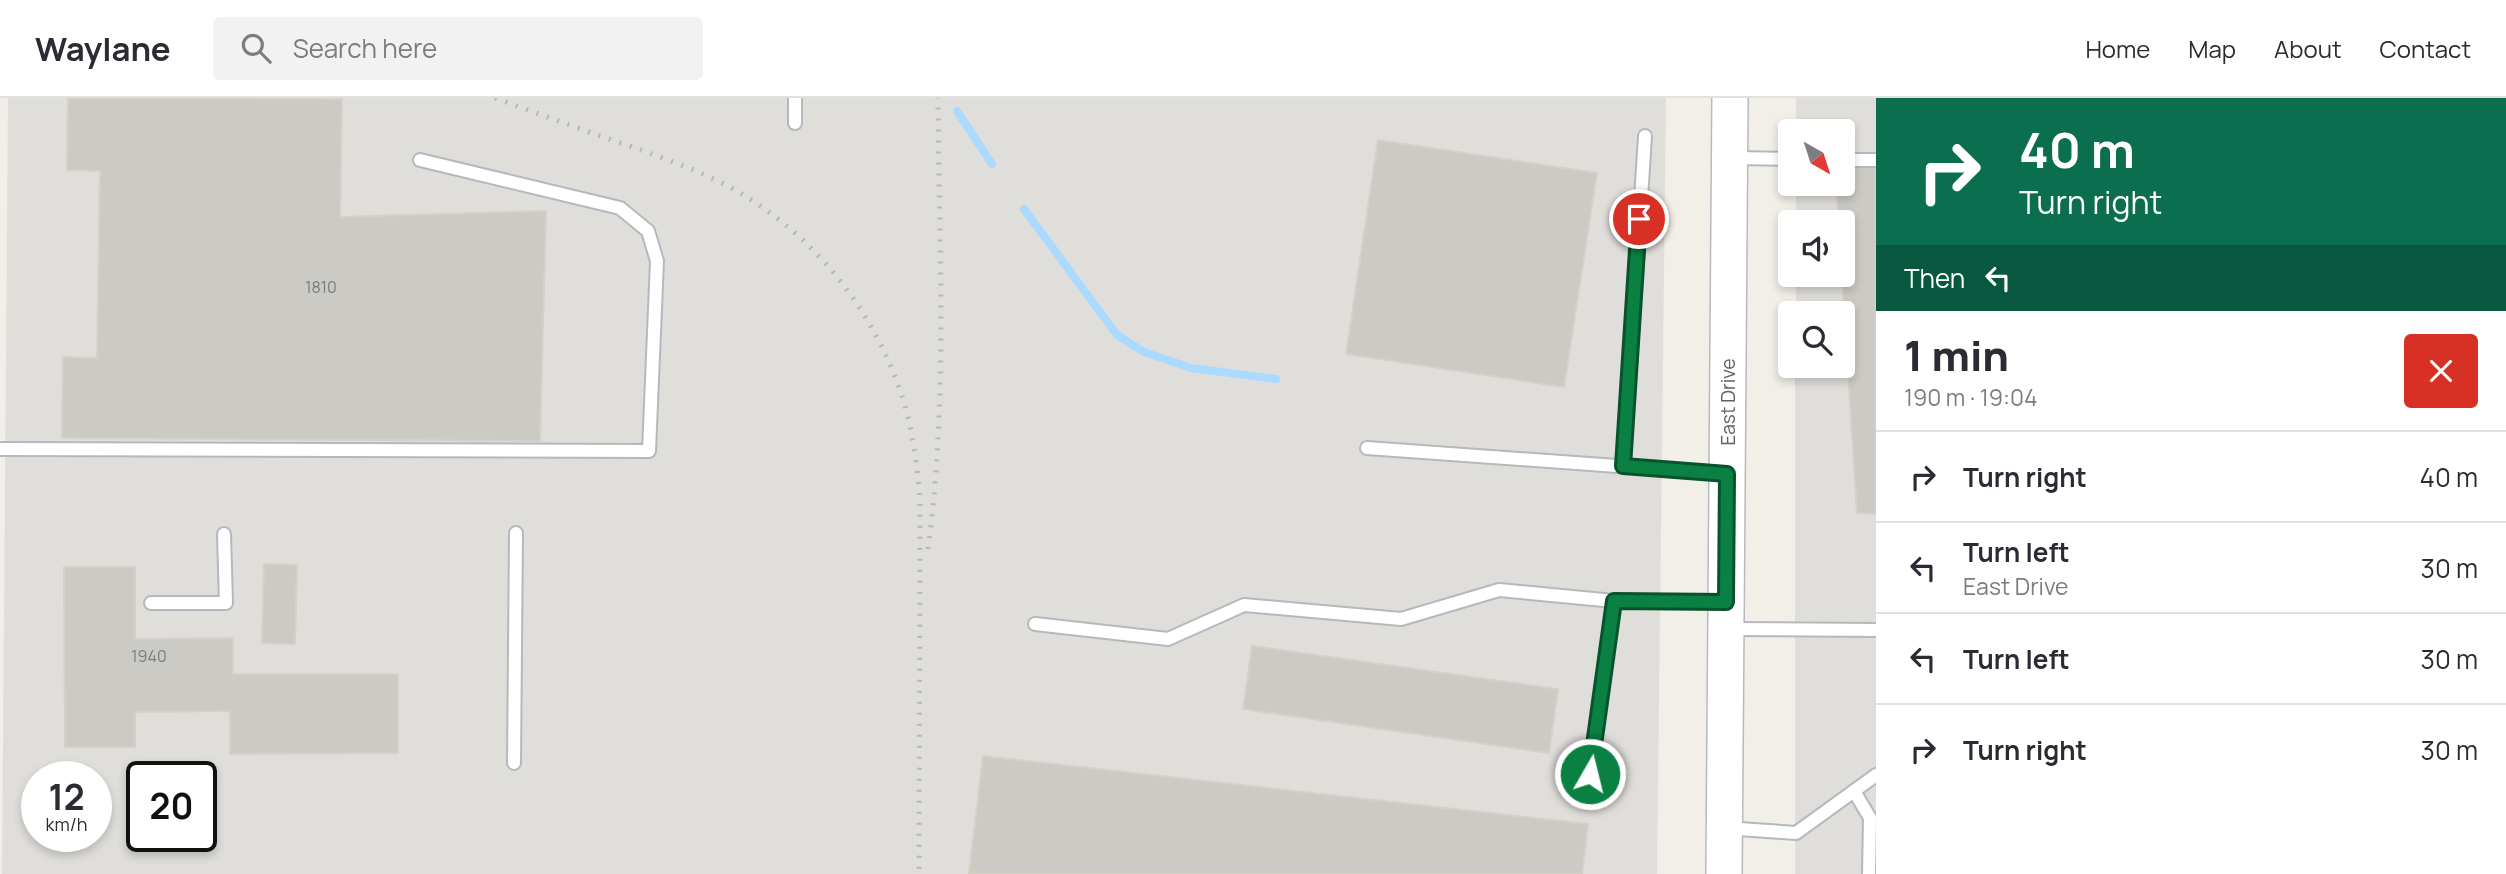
<!DOCTYPE html>
<html lang="en">
<head>
<meta charset="utf-8">
<style>
  :root { --surface:#fff; --page:#f2f2f3; --text:#2b2b33; --muted:#7c7c81; --line:#e1e1e2 }
  body { margin:0; font-family:Manrope,sans-serif; background:var(--page); color:var(--text); height:100vh; display:flex; flex-direction:column; font-size:26px; white-space:nowrap }
  * { box-sizing:border-box; margin:0 }
  p { font-size:23px; color:var(--muted) }
  .icon { flex:none; width:38px; height:38px; fill:none; stroke:currentColor; stroke-width:2; stroke-linecap:round; stroke-linejoin:round }
  .map { position:relative; flex:1; overflow:hidden }
  .drawer { display:flex; flex-direction:column; background:var(--surface); width:630px }
  .drawer>* { flex:none }
  .hud { background:#0b6e4f; color:#fff; overflow:hidden }
  .needle { width:46px; rotate:141deg }
  .tools { position:absolute; left:1778px; top:21px; display:grid; gap:14px }
  .tools a { display:grid; place-items:center; width:77px; height:77px; border-radius:7px; background:var(--surface); box-shadow:0 4px 10px #0003; font-size:35px }
  .speed { position:absolute; left:21px; top:663px; display:flex; gap:14px; font-size:35px; font-weight:700; text-align:center }
  .speed>* { display:grid; place-content:center; width:91px; height:91px; border-radius:50%; background:var(--surface); box-shadow:0 4px 10px #0003; line-height:1 }
  .speed small { font-size:18px; font-weight:400 }
  .speed .limit { border:4px solid #111; border-radius:10px; background:#fff; color:#111 }
  .pin { position:absolute; display:grid; place-items:center; width:60px; height:60px; color:#fff; margin:-30px; border:4px solid #fff; border-radius:50%; box-shadow:0 2px 7px #0007 }
  .me { position:absolute; width:77px; margin:-38px; rotate:8deg; stroke-linejoin:round; filter:drop-shadow(0 0 5px #0008) }
  .turn { display:flex; align-items:center; gap:24px; height:147px; padding:0 28px; font-size:32px }
  .turn .icon { width:91px; height:91px; stroke-width:2.5 }
  .turn b { display:block; font-size:49px; line-height:60px }
  .then { display:flex; align-items:center; height:66px; padding:0 28px; background:#0003; gap:14px; font-size:26px }
  .round { display:grid; place-items:center; flex:none; width:74px; height:74px; border-radius:7px; background:var(--page) }
  .head { display:flex; align-items:center; justify-content:space-between; height:119px; padding:0 28px }
  h1 { font-size:42px; font-weight:800; line-height:52px }
  ul { padding:0; list-style:none }
  li { display:flex; align-items:center; gap:21px; height:91px; padding:0 28px; border-top:2px solid var(--line) }
  li div { flex:1 }
  li b { display:block; font-size:26px }
  li em { font-style:normal }
  header { display:flex; align-items:center; gap:42px; box-sizing:border-box; height:98px; padding:0 35px; background:var(--surface); border-bottom:2px solid var(--line) }
  header strong { font-size:33px }
  nav { display:flex; gap:38px; margin-inline-start:auto; font-size:24px }
  .search { width:490px; height:63px; background:var(--page); display:flex; align-items:center; gap:18px; box-sizing:border-box; padding:0 24px; border-radius:7px; color:var(--muted); font-size:26px }
  main { display:flex; flex:1; min-height:0 }
  .map>svg:first-child { display:block }
  .industrial { fill:#e0deda; fill-rule:evenodd }
  .lines { fill:none; stroke-linecap:round; stroke-linejoin:round }
  .stream { stroke:#aadaff; stroke-width:8 }
  .building { fill:#cccac5; stroke:#d6d1c6; stroke-width:2 }
  .lane-casing { stroke:#b5b8bc; stroke-width:16 }
  .secondary-casing { stroke:#b6babf; stroke-width:38 }
  .lane { stroke:#fff; stroke-width:12 }
  .secondary { stroke:#fff; stroke-width:35 }
  .rail { stroke:#b6b7b8; stroke-width:5; stroke-dasharray:2 9; stroke-linecap:butt }
  .route-casing { stroke:#07532c; stroke-width:18 }
  .route { stroke:#0b8043; stroke-width:12 }
  .labels { text-anchor:middle; stroke-width:6; stroke-linejoin:round; paint-order:stroke }
  .number-label { font-size:16px; fill:#7a7d7f }
  .street-label { font-size:19px; fill:#5f6368; stroke:#fff }
</style>
</head>
<body>
<header>
<strong>Waylane</strong>
<div class="search"><svg class="icon" aria-label="search" viewBox="0 0 24 24"><circle cx="10" cy="10" r="6"/><path d="M15 15l6 6"/></svg>Search here</div>
<nav><a>Home</a><a>Map</a><a>About</a><a>Contact</a></nav>
</header>
<main>
<div class="map">
<svg width="1876" height="776" viewBox="0 0 1876 776">
  <rect width="100%" height="100%" fill="#f1efe8"/>
  <g class="industrial">
    <path d="M8 0H1666L1657 776H2ZM37 679H96V738H37ZM142 679H201V738H142Z"/>
    <path d="M1796 0H1876V776H1795V268H1843V215H1796V177H1843V124H1796V86H1843V33H1796Z"/>
  </g>
  <g class="lines">
    <g class="stream">
      <path d="M957 13 992 66"/>
      <path d="M1024 111 1117 237 1144 254 1191 270 1276 281"/>
    </g>
  </g>
  <g class="building">
    <path d="M68 0 342 1 340 119 546 113 540 343 62 340 63 259 97 260 100 73 67 72Z"/>
    <path d="M1378 42 1597 75 1564 289 1346 256Z"/>
    <path d="M1843 69H1876V416L1857 415 1842 177 1843 124H1839L1836 86H1843Z"/>
    <path d="M264 466 297 467 295 546 262 545Z"/>
    <path d="M64 469H135V541L233 540V576H398V655L230 656V613L135 614V649H65Z"/>
    <path d="M1252 548 1558 591 1549 655 1243 611Z"/>
    <path d="M983 658 1588 726 1582 776H969Z"/>
  </g>
  <g class="lines">
    <defs>
      <g id="lane">
        <path d="M795 25V0"/>
        <path d="M1733 60 1790 61"/>
        <path d="M1843 62H1876"/>
        <path d="M1367 350 1727 376"/>
        <path d="M0 351 649 353 657 163 648 133 620 110 420 62"/>
        <path d="M1624 368 1645 38"/>
        <path d="M151 505H226L224 436"/>
        <path d="M1035 526 1168 541 1244 507 1401 521 1499 492 1614 503 1722 504"/>
        <path d="M1726 531 1876 532"/>
        <path d="M514 665 516 435"/>
        <path d="M1590 675 1614 503"/>
        <path d="M1854 693 1870 720 1869 775"/>
        <path d="M1725 730 1796 735 1876 677"/>
      </g>
      <path id="secondary" d="M1724 776 1730 0"/>
    </defs>
    <use href="#lane" class="lane-casing"/>
    <use href="#secondary" class="secondary-casing"/>
    <use href="#lane" class="lane"/>
    <use href="#secondary" class="secondary"/>
    <g class="rail">
      <path d="M495 0C542 17 588 34 635 50 671 63 709 76 742 96 823 145 882 224 907 315 914 342 917 371 920 399L919 776"/>
      <path d="M928 451C948 302 939 150 938 0"/>
    </g>
  </g>
  <g class="lines">
    <defs>
      <path id="route" d="M1590 676 1614 503 1726 504 1727 376 1623 368 1639 121"/>
    </defs>
    <use href="#route" class="route-casing"/>
    <use href="#route" class="route"/>
  </g>
  <g class="labels">
    <g class="number-label">
      <text x="321" y="195">1810</text>
      <text x="149" y="564">1940</text>
    </g>
    <g class="street-label">
      <text transform="translate(1728 304) rotate(-90)" y="7">East Drive</text>
    </g>
  </g>
</svg>
<div class="tools">
<a><svg class="needle" viewBox="-14 -14 28 28"><path d="M0-13l5 13h-10z" fill="#e53935"/><path d="M0 13l5-13h-10z" fill="#7c7c81"/></svg></a>
<a><svg class="icon" aria-label="sound" viewBox="0 0 24 24"><path d="M4 9h4l5-4v14l-5-4H4zM17 9q2 3 0 6"/></svg></a>
<a><svg class="icon" aria-label="search" viewBox="0 0 24 24"><circle cx="10" cy="10" r="6"/><path d="M15 15l6 6"/></svg></a>
</div>
<div class="speed"><div>12<small>km/h</small></div><div class="limit">20</div></div>
<div class="pin" style="left:1639px;top:121px;background:#d93025"><svg class="icon" aria-label="arrive" viewBox="0 0 24 24"><path d="M6 21V4h12l-3 4 3 4H6"/></svg></div>
<svg class="me" style="left:1590px;top:676px" viewBox="-20 -20 40 40"><circle r="17" fill="#0b8043" stroke="#fff" stroke-width="3"/><path d="M0-11L8 9 0 5-8 9z" fill="#fff"/></svg>
</div>
<section class="drawer">
<div class="hud">
<div class="turn"><svg class="icon" aria-label="right" viewBox="0 0 24 24"><path d="M7 20v-9h11M14 6l5 5-5 5"/></svg><div><b>40 m</b>Turn right</div></div>
<div class="then">Then<svg class="icon" aria-label="left" viewBox="0 0 24 24"><path d="M17 20v-9H6M10 6l-5 5 5 5"/></svg></div>
</div>
<div class="head"><div><h1>1 min</h1><p>190 m · 19:04</p></div><a class="round" style="background:#d93025;color:#fff"><svg class="icon" aria-label="close" viewBox="0 0 24 24"><path d="M6 6l12 12M18 6L6 18"/></svg></a></div>
<ul>
<li><svg class="icon" aria-label="right" viewBox="0 0 24 24"><path d="M7 20v-9h11M14 6l5 5-5 5"/></svg><div><b>Turn right</b></div><em>40 m</em></li>
<li><svg class="icon" aria-label="left" viewBox="0 0 24 24"><path d="M17 20v-9H6M10 6l-5 5 5 5"/></svg><div><b>Turn left</b><p>East Drive</p></div><em>30 m</em></li>
<li><svg class="icon" aria-label="left" viewBox="0 0 24 24"><path d="M17 20v-9H6M10 6l-5 5 5 5"/></svg><div><b>Turn left</b></div><em>30 m</em></li>
<li><svg class="icon" aria-label="right" viewBox="0 0 24 24"><path d="M7 20v-9h11M14 6l5 5-5 5"/></svg><div><b>Turn right</b></div><em>30 m</em></li>
</ul>
</section>
</main>
</body>
</html>
